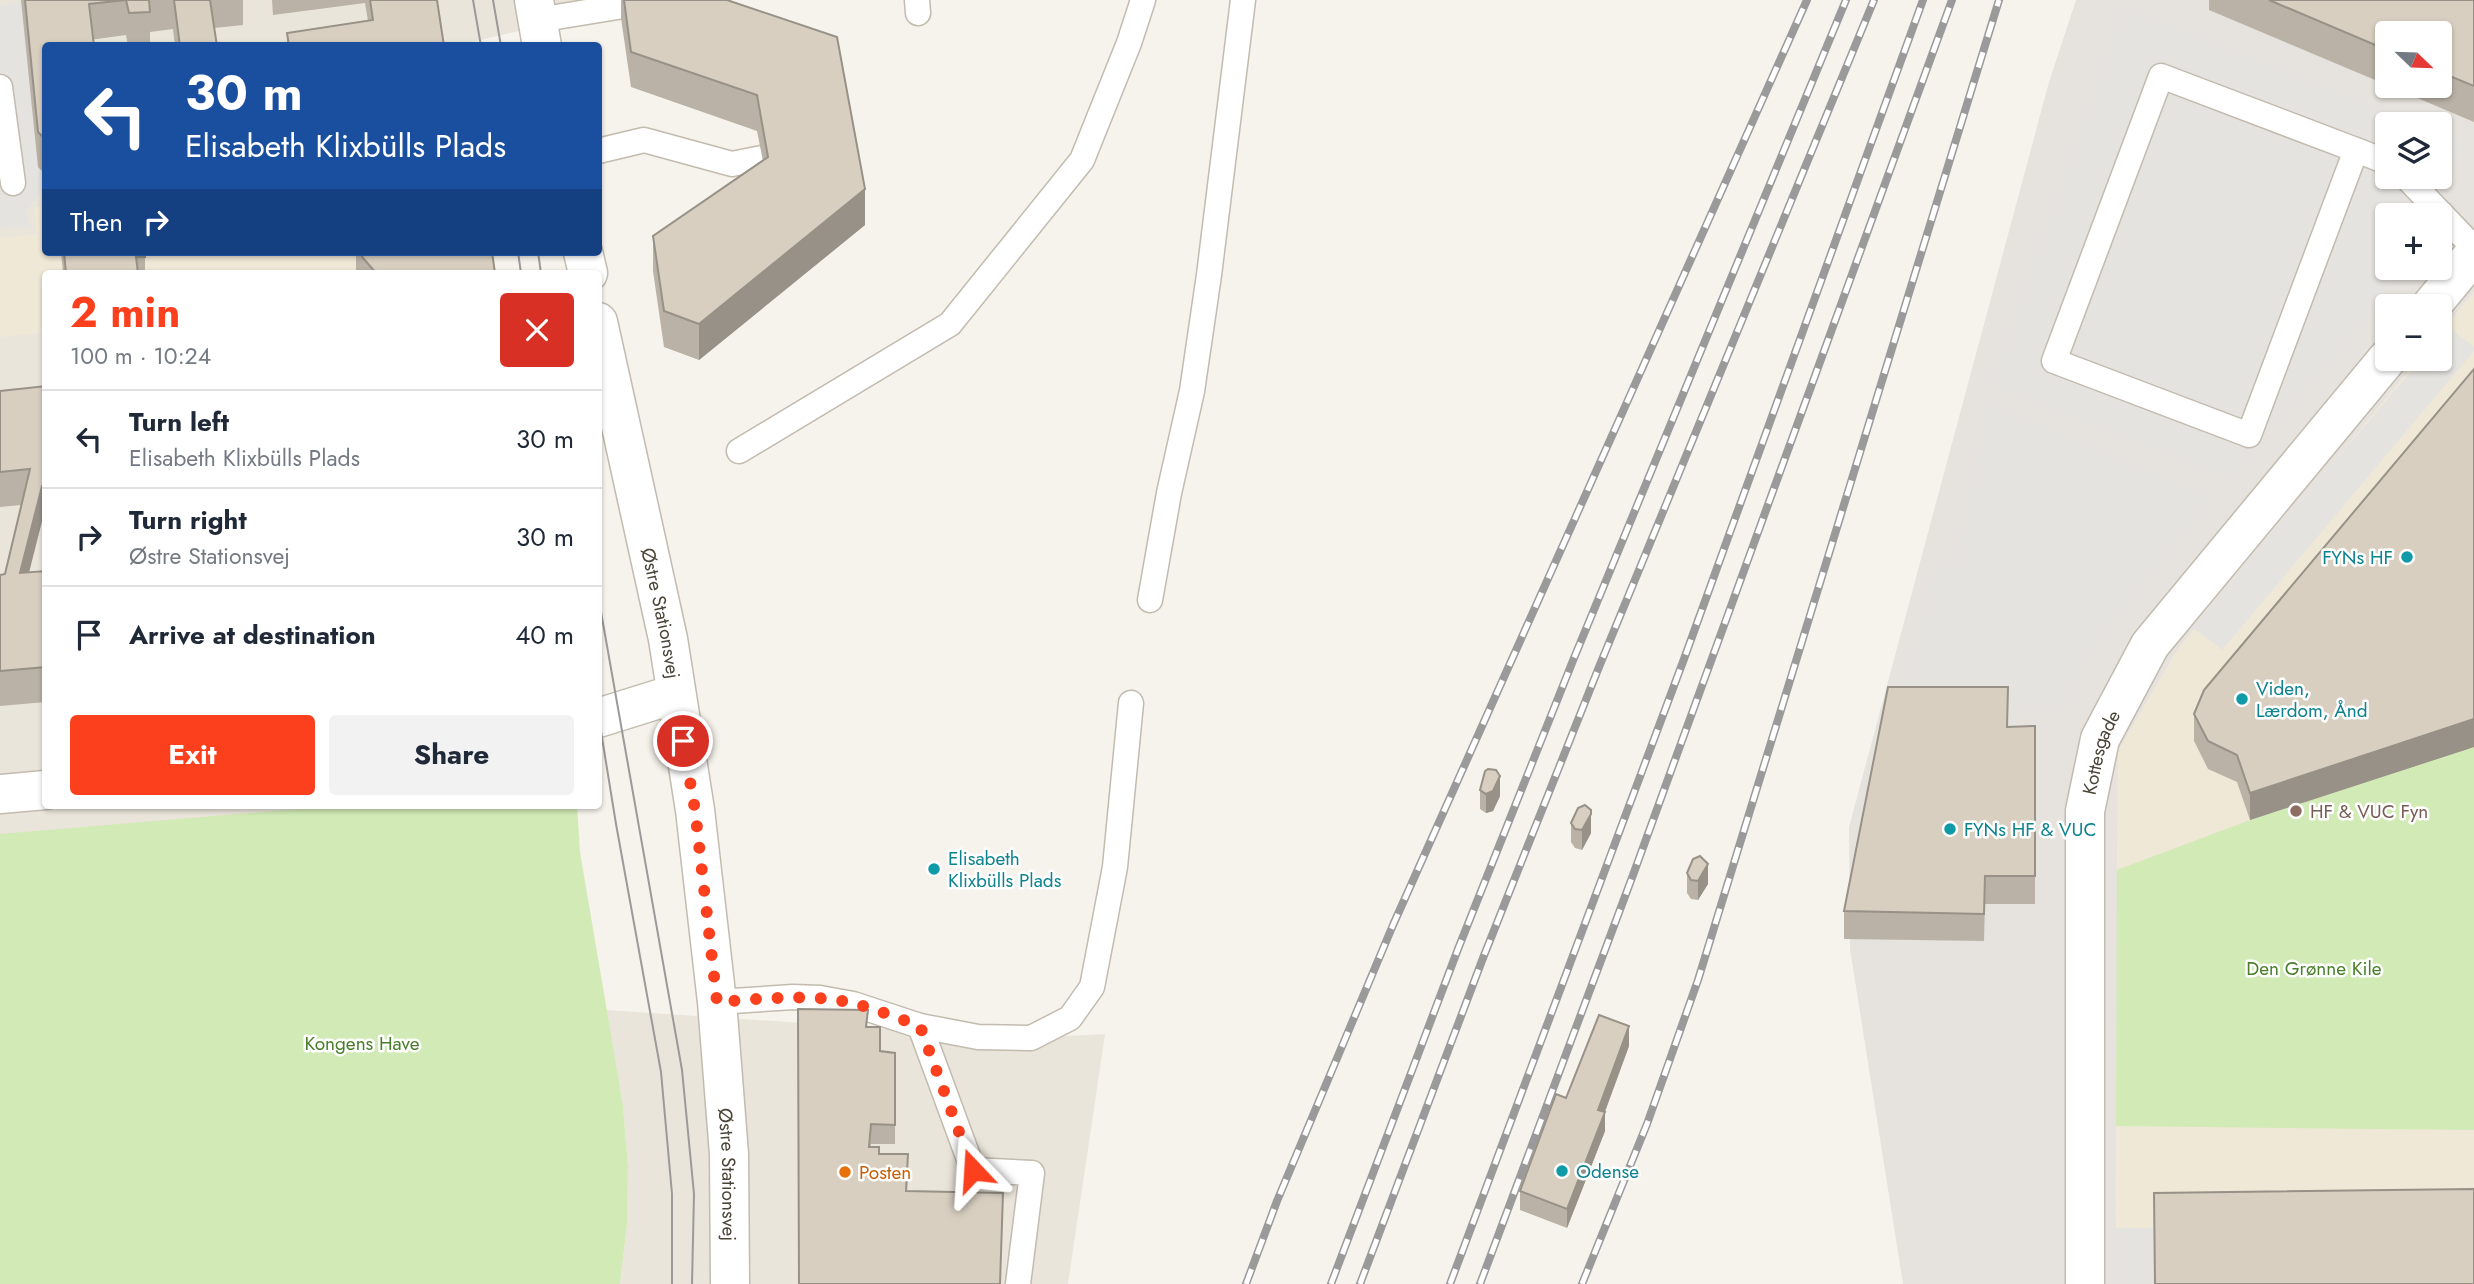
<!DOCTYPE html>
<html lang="en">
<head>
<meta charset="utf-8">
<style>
  :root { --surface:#fff; --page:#f2f2f3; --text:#1f2937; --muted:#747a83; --line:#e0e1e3; --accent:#fc3f1d }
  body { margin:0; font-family:Jost,sans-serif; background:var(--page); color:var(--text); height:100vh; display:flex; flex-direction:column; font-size:26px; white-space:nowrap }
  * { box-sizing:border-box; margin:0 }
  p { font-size:23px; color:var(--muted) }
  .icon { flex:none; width:38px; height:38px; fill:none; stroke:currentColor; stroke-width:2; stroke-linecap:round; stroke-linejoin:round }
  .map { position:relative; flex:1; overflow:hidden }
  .drawer { position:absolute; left:42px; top:270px; width:560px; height:539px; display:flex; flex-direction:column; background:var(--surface); border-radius:7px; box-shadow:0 2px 5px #0004 }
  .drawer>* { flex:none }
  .top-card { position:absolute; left:42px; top:42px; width:560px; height:214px; border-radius:7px; box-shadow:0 2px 5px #0004; background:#1a4fa0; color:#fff; overflow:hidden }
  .needle { width:46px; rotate:113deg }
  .fabs { position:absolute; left:2375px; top:21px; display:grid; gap:14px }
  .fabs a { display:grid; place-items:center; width:77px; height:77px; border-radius:7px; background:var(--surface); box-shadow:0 2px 5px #0004; font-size:35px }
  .pin { position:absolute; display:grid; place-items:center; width:60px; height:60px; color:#fff; margin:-30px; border:4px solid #fff; border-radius:50%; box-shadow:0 2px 7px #0007 }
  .me { position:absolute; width:77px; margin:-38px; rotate:340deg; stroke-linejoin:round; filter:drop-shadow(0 0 5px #0008) }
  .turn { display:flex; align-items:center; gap:24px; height:147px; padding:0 28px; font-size:32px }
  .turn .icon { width:91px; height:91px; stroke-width:2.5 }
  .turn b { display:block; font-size:49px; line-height:60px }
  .then { display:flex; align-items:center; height:66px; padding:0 28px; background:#0003; gap:14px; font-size:26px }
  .round { display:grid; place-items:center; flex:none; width:74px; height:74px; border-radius:7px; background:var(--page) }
  .head { display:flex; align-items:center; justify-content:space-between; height:119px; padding:0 28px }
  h1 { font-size:42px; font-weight:700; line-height:52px; color:var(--accent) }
  .cta { display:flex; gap:14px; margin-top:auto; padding:14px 28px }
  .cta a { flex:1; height:80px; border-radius:7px; background:var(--accent); color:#fff; font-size:28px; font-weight:700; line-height:80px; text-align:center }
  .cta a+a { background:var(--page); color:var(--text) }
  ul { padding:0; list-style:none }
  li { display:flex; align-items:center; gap:21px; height:98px; padding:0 28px; border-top:2px solid var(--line) }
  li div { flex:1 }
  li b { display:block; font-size:26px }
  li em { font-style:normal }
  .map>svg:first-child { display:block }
  .residential { fill:#eae5da }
  .industrial { fill:#e6e2dd; fill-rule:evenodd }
  .education { fill:#efe8d6 }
  .green { fill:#d2eab5 }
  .parking { fill:#e5e3e0 }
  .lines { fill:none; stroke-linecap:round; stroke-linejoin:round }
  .service-casing { stroke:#c2bbae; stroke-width:27 }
  .minor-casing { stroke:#c2bbae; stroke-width:41 }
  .tertiary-casing { stroke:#c2bbae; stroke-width:41 }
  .service { stroke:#fff; stroke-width:24 }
  .minor { stroke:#fff; stroke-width:38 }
  .tertiary { stroke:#fff; stroke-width:38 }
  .tram { stroke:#9a9a9a; stroke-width:2 }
  .rail-casing { stroke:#9a9a9a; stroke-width:8 }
  .rail { stroke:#fff; stroke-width:5; stroke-dasharray:16; stroke-linecap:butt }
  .wall { fill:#bab2a6 }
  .shaded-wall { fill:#979187 }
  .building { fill:#d8cfc1; stroke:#979187; stroke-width:2 }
  .route { stroke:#fc3f1d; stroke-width:12; stroke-dasharray:0 21.6 }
  .culture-dot { fill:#0f9aa8; stroke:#fff; stroke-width:2.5 }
  .education-dot { fill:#8d6e63; stroke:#fff; stroke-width:2.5 }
  .food-dot { fill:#e8710a; stroke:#fff; stroke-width:2.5 }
  .labels { text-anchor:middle; stroke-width:5; stroke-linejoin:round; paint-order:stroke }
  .culture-label { font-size:19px; fill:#0d838f; stroke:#fff; text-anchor:start }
  .street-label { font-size:19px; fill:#4b4439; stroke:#fff }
  .education-label { font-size:19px; fill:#785e54; stroke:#fff; text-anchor:start }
  .park-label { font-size:19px; fill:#4a7f2a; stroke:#fff }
  .food-label { font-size:19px; fill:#c56008; stroke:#fff; text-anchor:start }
</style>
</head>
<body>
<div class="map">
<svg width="2474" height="1284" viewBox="0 0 2474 1284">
  <rect width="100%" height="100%" fill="#f6f3ec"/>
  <g class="residential">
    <path d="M0 0H679L617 8 459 45 46 46V252H490L46 273V805H508L0 850Z"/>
    <path d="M606 1010 1031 1038 1105 1034 1068 1284H620L627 1224 628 1166 623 1106Z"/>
  </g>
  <path class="industrial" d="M2076 0H2474V292L2440 334V306H2387V359H2419L2178 649 2118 752 2116 1284H1903L1850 949 1849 827 2049 82ZM2387 33H2440V86H2387ZM2387 124H2440V177H2387ZM2387 215H2440V268H2387Z"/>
  <g class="education">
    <path d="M45 206 46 252H487L490 273H46L45 333 0 337V238L37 234 34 207Z"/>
    <path d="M2474 292V1284H2116L2118 752 2178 649 2419 359H2440V334Z"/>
  </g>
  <g class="green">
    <path d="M2474 747V1130L2116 1126 2117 870 2250 820Z"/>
    <path d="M347 805H577L580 852 623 1106 628 1166 627 1224 620 1284H0V834Z"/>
  </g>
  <g class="parking">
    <path d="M22 2 45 156V188L25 211 31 227 0 228V6Z"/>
    <path d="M2123 6 2422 124H2387V177H2440V131L2466 142 2443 201 2455 216 2440 234V215H2387V268H2411L2230 480 1988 385Z"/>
    <path d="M2449 328 2474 347V351L2222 650 2192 627 2422 359H2440V338Z"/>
    <path d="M1987 401 2213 498 2093 647 2066 711 1900 703 1933 561 1954 565Z"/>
    <rect x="2116" y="1228" width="38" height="56"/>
  </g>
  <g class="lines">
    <defs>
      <g id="service">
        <path d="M917 0 918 13"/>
        <path d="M538 20 654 1"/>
        <path d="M0 87 13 183"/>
        <path d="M2356 150 2249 435 2054 361 2161 76 2356 150 2387 162"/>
        <path d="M598 151 644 140 732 164 762 158"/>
        <path d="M2406 177 2474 248"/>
        <path d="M739 451 950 324 1082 160 1129 43 1143 0"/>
        <path d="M1150 600 1169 493 1192 391 1209 275 1243 0"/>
        <path d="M717 1002 793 997 820 998 853 1004 920 1026 978 1037 1031 1038 1070 1018 1092 987 1115 867 1131 703"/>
        <path d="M920 1026 973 1170 1032 1173 1018 1284"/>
      </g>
      <g id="minor">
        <path d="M2431 306 2474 254"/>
        <path d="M598 718 675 694"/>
        <path d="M0 794 46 790"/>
        <path id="s1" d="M2085 1284V811L2100 739 2150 645 2387 359"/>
      </g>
      <g id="tertiary">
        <path d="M534 0 542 46"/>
        <path d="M583 252 588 273"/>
        <path id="s2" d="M598 322 668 639 695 810 717 1002 729 1154 730 1284"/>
      </g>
    </defs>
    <use href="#service" class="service-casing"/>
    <use href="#minor" class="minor-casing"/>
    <use href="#tertiary" class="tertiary-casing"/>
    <use href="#service" class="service"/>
    <use href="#minor" class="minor"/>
    <use href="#tertiary" class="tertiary"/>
    <g class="tram">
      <path d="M473 0 481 46"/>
      <path d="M493 0 501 46"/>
      <path d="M518 252 521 273"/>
      <path d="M538 252 541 273"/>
      <path d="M598 595 682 1070 694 1194 692 1284"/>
      <path d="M598 713 616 824 661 1072 672 1194V1284"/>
    </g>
    <defs>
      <g id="rail">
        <path d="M1246 1284 1277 1201 1393 925 1807 0"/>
        <path d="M1331 1284 1458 949 1574 658 1846 0"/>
        <path d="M1360 1284 1483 958 1599 667 1874 0"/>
        <path d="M1450 1284 1684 659 1923 0"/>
        <path d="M1480 1284 1633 875 1952 0"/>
        <path d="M1582 1284 1647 1124 1698 980 1999 0"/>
      </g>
    </defs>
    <use href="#rail" class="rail-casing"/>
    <use href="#rail" class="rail"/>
  </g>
  <g class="wall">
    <path d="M21 0H243V25L214 28 217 46H175L173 29 150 32V46H128L126 35 46 46V175L38 167Z"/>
    <path d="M272 0H437L444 46H287V33L368 21 365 3 273 15Z"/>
    <path d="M621 0H727L865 225 699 360 664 347 653 271V236L763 161 757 131 631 87 621 18Z"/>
    <path d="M2209 0H2474V122L2389 86H2440V33H2387V85L2209 10Z"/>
    <path d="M61 252H145V273H63Z"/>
    <path d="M356 252H492L495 273H356Z"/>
    <path d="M2474 369V747L2250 820 2237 782 2208 769 2194 741V714Z"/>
    <path d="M46 386V521H42L29 572 46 571V702L0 706V575L5 574 21 505 0 507V391Z"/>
    <path d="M2035 726V904H1985L1984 941 1844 939V911L2008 727Z"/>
    <path d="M1480 790 1500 796 1493 811 1486 813 1480 809Z"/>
    <path d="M1571 823 1591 833 1582 850 1575 848 1571 842Z"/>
    <path d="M1687 873 1708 884 1698 900 1691 899 1687 893Z"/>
    <path d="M868 1027 880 1051 895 1053V1144H871L870 1147 879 1154 908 1173 907 1191 1003 1212 799 1284Z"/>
    <path d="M1629 1046 1605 1112V1131L1567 1228 1520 1210V1191L1566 1098Z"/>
  </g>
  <g class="shaded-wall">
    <path d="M865 189V225L699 360V324Z"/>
    <path d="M42 486V521L20 608V573Z"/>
    <path d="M2474 719V747L2250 820V793Z"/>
    <path d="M1500 776V796L1493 811 1486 813V794Z"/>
    <path d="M1591 814V833L1582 850V830Z"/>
    <path d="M1708 864V884L1698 900V881Z"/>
    <path d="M1629 1026V1046L1601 1122 1605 1112V1131L1567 1228V1209L1598 1110Z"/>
  </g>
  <g class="building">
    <path d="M25 0H149L150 12 129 13 126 0 89 4 94 46H46V140L38 132Z"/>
    <path d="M174 0H210L217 46H180Z"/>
    <path d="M370 0H437L444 46H289L287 33 373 20Z"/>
    <path d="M624 0H727L837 37 865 189 699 324 664 311 653 236 768 157 757 95 631 52Z"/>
    <path d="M2269 0H2474V86L2440 72V33H2387V50Z"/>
    <path d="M64 252H145V257H136L138 273H66Z"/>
    <path d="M360 252H492L495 273H376L363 258Z"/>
    <path d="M2474 369V719L2250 793 2237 755 2208 741 2194 714 2204 690Z"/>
    <path d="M46 386V485L42 486 20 573 46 571V667L0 671V575L5 574 30 469 0 472V391Z"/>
    <path d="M1888 687H2008L2007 727 2035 726V876H1985L1984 914 1844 911Z"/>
    <path d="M1488 769 1496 770 1500 776 1493 791 1486 794 1480 790 1485 771Z"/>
    <path d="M1585 805 1591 810V814L1582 830 1575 829 1571 823 1578 808Z"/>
    <path d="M1700 856 1708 864 1698 881 1691 880 1687 873 1693 859Z"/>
    <path d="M798 1009 868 1010 866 1027H880V1051L895 1053V1125L871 1124 869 1147H879V1154H908L906 1191 1003 1193 1000 1284H799Z"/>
    <path d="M1599 1015 1629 1026 1598 1110 1605 1112 1567 1209 1520 1191 1556 1094 1566 1098Z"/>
    <path d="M2474 1189V1284H2155L2154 1193Z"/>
  </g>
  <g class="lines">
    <path class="route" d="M683 741 695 810 717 1002C762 999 808 993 853 1003 875 1009 898 1018 920 1026L973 1170"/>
  </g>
  <g class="culture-dot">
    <circle cx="2407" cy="557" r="7"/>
    <circle cx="2242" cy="699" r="7"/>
    <circle cx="1950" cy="829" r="7"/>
    <circle cx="934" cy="869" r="7"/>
    <circle cx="1562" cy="1171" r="7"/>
  </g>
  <circle class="education-dot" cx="2296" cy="811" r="7"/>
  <circle class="food-dot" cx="845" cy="1172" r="7"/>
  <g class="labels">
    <g class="culture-label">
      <text x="2393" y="564" text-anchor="end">FYNs HF</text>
      <text x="2256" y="695">Viden,<tspan x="2256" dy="22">Lærdom, Ånd</tspan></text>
      <text x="1964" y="836">FYNs HF &amp; VUC</text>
      <text x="948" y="865">Elisabeth<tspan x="948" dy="22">Klixbülls Plads</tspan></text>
      <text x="1576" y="1178">Odense</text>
    </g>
    <g class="street-label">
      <text dy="7" stroke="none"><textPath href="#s2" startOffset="298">Østre Stationsvej</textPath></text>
      <text dy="7" stroke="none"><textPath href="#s1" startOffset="534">Kottesgade</textPath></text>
      <text dy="7" stroke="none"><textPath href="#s2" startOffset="864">Østre Stationsvej</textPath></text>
    </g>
    <g class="education-label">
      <text x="2310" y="818">HF &amp; VUC Fyn</text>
    </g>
    <g class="park-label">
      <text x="2314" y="975">Den Grønne Kile</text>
      <text x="362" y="1050">Kongens Have</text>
    </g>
    <g class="food-label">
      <text x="859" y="1179">Posten</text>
    </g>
  </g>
</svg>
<div class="fabs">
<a><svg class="needle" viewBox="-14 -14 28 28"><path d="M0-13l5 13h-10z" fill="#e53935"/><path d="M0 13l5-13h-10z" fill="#747a83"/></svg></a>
<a><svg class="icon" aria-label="layers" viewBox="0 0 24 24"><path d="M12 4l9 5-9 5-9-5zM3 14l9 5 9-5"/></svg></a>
<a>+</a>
<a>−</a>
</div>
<div class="pin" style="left:683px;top:741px;background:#d93025"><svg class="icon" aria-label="arrive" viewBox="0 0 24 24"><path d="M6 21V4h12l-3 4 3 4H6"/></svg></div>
<svg class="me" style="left:973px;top:1170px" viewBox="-20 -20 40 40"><path d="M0-17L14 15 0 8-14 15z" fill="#fc3f1d" stroke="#fff" stroke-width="4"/></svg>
<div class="top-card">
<div class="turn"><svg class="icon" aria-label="left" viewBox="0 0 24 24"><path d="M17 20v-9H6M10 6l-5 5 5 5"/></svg><div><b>30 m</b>Elisabeth Klixbülls Plads</div></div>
<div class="then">Then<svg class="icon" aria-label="right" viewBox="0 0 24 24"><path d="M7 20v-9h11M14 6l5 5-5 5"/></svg></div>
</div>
<section class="drawer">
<div class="head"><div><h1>2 min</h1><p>100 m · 10:24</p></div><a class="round" style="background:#d93025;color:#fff"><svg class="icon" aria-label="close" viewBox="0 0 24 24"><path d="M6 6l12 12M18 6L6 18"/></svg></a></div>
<ul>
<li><svg class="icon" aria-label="left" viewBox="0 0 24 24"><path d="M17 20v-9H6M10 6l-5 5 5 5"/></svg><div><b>Turn left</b><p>Elisabeth Klixbülls Plads</p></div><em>30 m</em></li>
<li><svg class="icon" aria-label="right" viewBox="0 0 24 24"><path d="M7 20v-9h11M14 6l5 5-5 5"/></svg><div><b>Turn right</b><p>Østre Stationsvej</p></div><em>30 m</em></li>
<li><svg class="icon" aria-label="arrive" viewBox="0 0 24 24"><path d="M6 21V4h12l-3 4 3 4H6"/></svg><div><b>Arrive at destination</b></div><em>40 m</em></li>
</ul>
<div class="cta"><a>Exit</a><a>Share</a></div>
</section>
</div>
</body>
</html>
